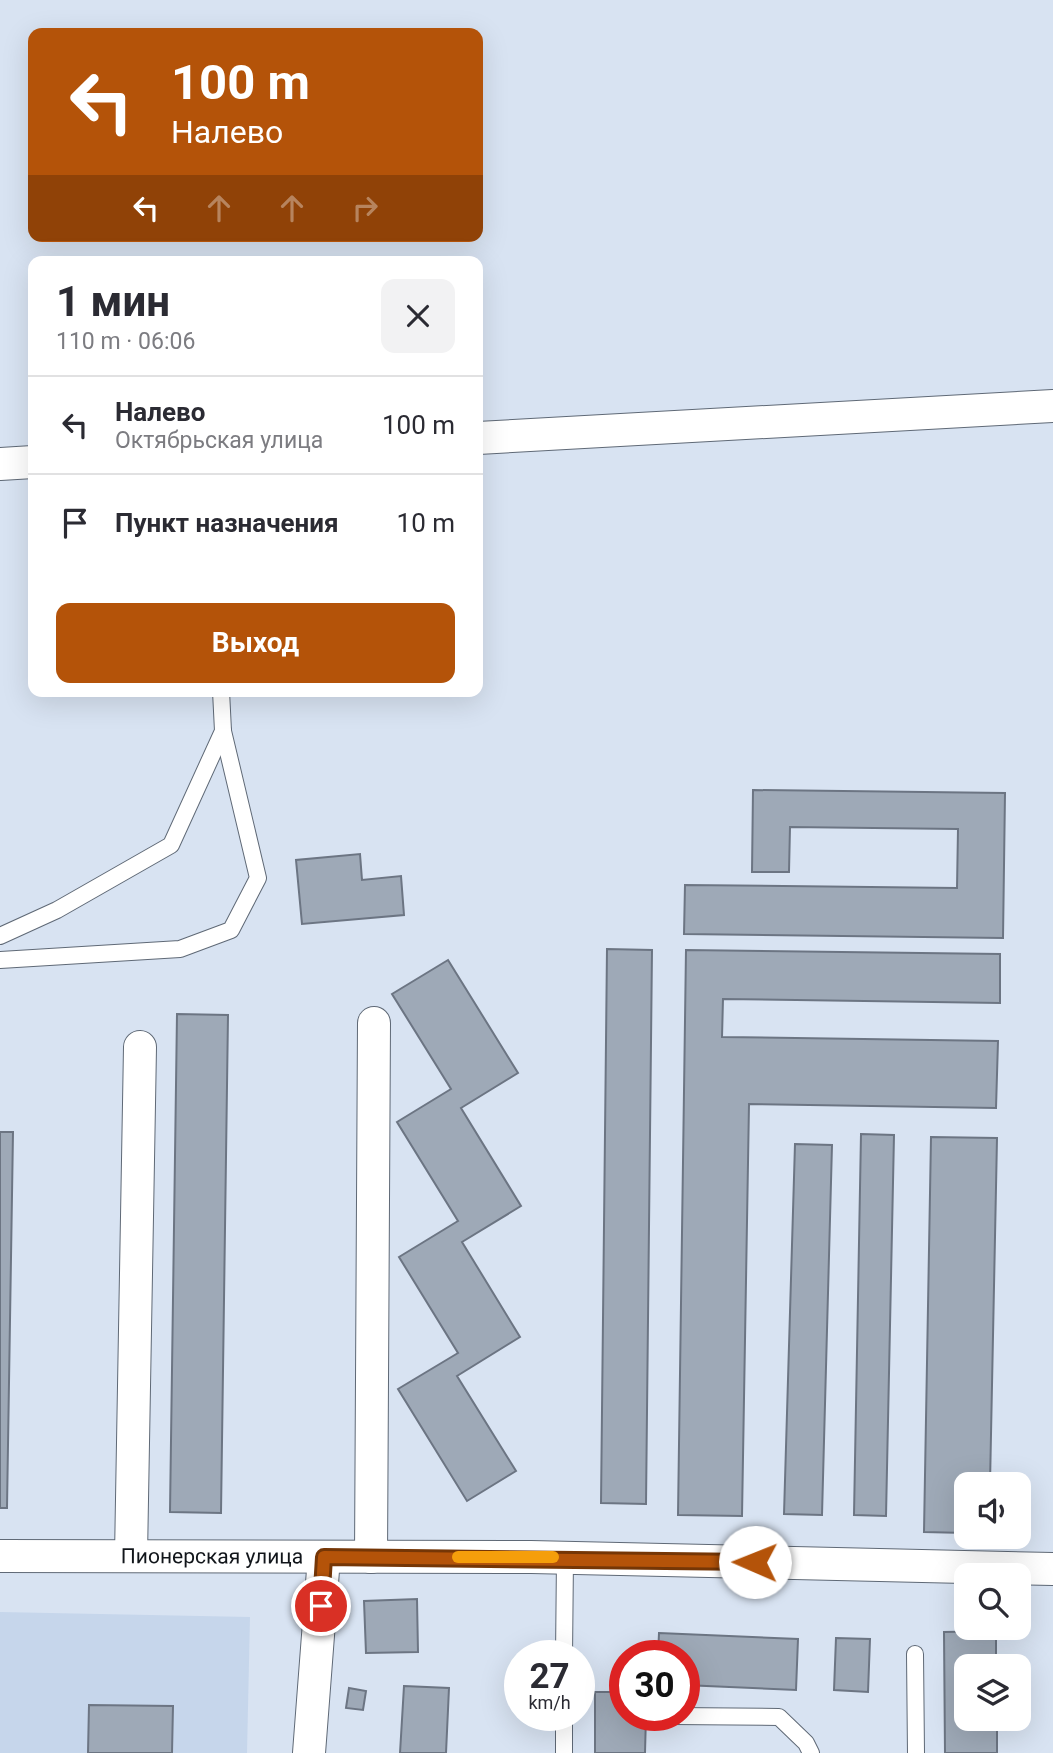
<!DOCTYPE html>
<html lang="ru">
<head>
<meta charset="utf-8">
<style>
  :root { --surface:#fff; --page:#f2f2f3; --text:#2b2b33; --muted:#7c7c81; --line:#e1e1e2; --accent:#b45309 }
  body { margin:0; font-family:Roboto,sans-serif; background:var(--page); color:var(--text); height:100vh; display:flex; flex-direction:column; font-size:26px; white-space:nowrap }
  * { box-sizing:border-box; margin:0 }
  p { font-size:23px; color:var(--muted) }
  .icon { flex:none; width:38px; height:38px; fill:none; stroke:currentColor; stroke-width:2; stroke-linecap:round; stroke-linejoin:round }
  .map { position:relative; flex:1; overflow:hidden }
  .side { position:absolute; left:28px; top:256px; width:455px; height:441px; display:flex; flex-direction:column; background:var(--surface); border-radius:14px; box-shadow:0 7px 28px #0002 }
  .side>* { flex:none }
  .hud { position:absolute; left:28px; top:28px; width:455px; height:214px; border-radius:14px; box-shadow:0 7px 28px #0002; background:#b45309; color:#fff; overflow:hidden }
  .tools { position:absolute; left:954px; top:1472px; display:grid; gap:14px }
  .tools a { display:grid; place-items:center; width:77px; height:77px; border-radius:14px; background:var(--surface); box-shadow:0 7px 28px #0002; font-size:35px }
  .speed { position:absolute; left:504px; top:1640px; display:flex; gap:14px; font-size:35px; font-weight:700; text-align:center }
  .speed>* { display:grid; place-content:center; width:91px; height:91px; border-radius:50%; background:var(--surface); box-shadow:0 7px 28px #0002; line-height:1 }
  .speed small { font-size:18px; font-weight:400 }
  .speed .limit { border:10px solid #d22; background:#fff; color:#111 }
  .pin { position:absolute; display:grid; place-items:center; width:60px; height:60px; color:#fff; margin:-30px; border:4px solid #fff; border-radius:50%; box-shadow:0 2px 7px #0007 }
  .me { position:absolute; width:77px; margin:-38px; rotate:271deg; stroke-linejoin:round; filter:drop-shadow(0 0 5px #0008) }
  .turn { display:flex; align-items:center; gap:24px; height:147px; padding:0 28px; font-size:32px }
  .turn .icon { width:91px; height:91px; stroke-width:2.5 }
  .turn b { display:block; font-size:49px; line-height:60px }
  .lanes { display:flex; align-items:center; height:66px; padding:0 28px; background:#0003; justify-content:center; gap:35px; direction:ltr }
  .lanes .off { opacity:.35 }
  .round { display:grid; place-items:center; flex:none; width:74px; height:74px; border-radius:14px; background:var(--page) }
  .headline { display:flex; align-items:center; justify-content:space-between; height:119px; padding:0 28px }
  h1 { font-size:42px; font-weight:700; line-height:52px }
  .cta { display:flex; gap:14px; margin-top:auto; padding:14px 28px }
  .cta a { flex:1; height:80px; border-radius:14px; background:var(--accent); color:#fff; font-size:28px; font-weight:700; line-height:80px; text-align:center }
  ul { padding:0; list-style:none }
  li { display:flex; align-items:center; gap:21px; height:98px; padding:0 28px; border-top:2px solid var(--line) }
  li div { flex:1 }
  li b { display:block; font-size:26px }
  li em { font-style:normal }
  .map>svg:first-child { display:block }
  .built { fill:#c6d6eb }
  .building { fill:#9ea9b7; stroke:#6c7583; stroke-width:2 }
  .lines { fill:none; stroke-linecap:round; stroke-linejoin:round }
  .lane-casing { stroke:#5f6976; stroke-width:18 }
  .street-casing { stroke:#5f6976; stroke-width:34 }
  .lane { stroke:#fff; stroke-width:16 }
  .street { stroke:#fff; stroke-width:32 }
  .route-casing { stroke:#753606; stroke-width:18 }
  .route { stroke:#b45309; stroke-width:12 }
  .slow { stroke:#f59e0b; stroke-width:12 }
  .labels { text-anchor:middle; stroke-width:5; stroke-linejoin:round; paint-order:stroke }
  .street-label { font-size:21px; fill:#11151a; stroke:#e7f0fc }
</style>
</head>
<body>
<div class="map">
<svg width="1053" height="1753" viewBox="0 0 1053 1753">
  <rect width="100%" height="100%" fill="#d8e3f2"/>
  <path class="built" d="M0 1612 250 1617 247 1753H0Z"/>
  <g class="building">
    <path d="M753 790 1005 793 1003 938 684 934 685 885 957 888 958 829 790 827 789 872H752Z"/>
    <path d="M360 854 362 880 401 876 404 915 302 924 296 860Z"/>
    <path d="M607 949 652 950 646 1504 601 1503Z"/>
    <path d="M686 950 1000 954V1003L723 999 722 1037 998 1041 996 1108 749 1104 742 1516 678 1515Z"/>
    <path d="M448 960 518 1073 461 1108 521 1206 462 1242 520 1337 457 1376 516 1471 467 1501 398 1389 458 1353 399 1257 458 1221 397 1122 451 1089 392 994Z"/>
    <path d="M177 1014 228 1015 221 1513 170 1512Z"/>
    <path d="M0 1132H13L7 1508H0Z"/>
    <path d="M861 1134 894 1135 886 1516 854 1515Z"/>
    <path d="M931 1137 997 1138 990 1484H966V1533L924 1532Z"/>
    <path d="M795 1144 832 1145 822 1515 784 1514Z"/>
    <path d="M417 1599 418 1652 366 1653 364 1601Z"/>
    <path d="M996 1631V1666H966V1718H997V1753H945L944 1632Z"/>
    <path d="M659 1633 798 1639 796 1690 684 1685V1656H658Z"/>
    <path d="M836 1638 870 1639 868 1692 834 1690Z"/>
    <path d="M404 1686 449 1688 446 1753H400Z"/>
    <path d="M349 1688 366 1691 363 1710 346 1708Z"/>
    <path d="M595 1692H625V1715H646L645 1753H595Z"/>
    <path d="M89 1705 173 1706 172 1753H88Z"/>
  </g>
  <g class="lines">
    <defs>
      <g id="lane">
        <path d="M0 936 57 910 171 845 223 731 221 691"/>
        <path d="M0 960 180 949 231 930 258 878 223 731"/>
        <path d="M915 1654 916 1753"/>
        <path d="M564 1656 565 1558"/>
        <path d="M673 1716 779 1717 806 1743 811 1753"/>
        <path d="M564 1753V1715"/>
      </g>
      <g id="street">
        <path d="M478 438 1053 406"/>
        <path d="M0 464 33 462"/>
        <path id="s1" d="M0 1556 531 1557 1053 1569"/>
        <path d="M131 1556 140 1047"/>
        <path d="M371 1557 374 1023"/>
        <path d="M309 1753 324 1557"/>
      </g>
    </defs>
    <use href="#lane" class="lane-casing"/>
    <use href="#street" class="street-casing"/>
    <use href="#lane" class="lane"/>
    <use href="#street" class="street"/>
  </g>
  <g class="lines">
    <defs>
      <path id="route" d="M321 1606 324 1557 755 1562"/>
    </defs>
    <use href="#route" class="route-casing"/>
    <use href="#route" class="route"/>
    <path class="slow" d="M458 1557H553"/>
  </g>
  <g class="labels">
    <g class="street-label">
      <text dy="7" stroke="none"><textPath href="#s1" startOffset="212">Пионерская улица</textPath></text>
    </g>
  </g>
</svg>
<div class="tools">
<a><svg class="icon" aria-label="sound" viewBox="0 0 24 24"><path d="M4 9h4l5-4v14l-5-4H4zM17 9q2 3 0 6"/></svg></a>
<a><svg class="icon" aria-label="search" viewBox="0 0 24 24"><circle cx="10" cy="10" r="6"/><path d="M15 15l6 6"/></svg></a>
<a><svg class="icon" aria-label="layers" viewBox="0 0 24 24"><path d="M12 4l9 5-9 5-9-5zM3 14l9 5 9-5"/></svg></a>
</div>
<div class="speed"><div>27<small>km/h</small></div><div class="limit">30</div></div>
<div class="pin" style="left:321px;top:1606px;background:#d93025"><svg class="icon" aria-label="arrive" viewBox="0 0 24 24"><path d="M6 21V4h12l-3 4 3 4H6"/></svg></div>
<svg class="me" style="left:755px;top:1562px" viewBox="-20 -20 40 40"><circle r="19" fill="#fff"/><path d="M0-13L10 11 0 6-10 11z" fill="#b45309"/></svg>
<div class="hud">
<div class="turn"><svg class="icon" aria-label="left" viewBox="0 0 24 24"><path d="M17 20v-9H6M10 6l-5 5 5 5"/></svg><div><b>100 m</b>Налево</div></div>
<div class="lanes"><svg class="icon" aria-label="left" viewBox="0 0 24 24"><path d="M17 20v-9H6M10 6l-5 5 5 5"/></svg><svg class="icon off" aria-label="ahead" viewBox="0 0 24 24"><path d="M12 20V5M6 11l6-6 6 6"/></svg><svg class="icon off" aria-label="ahead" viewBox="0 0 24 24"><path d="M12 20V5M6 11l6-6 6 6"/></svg><svg class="icon off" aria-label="right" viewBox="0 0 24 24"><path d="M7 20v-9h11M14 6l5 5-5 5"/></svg></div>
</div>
<section class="side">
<div class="headline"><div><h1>1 мин</h1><p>110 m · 06:06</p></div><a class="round"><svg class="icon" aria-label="close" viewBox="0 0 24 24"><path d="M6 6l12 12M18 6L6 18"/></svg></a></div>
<ul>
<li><svg class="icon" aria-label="left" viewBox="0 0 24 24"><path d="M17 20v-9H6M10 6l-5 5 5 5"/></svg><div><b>Налево</b><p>Октябрьская улица</p></div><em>100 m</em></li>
<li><svg class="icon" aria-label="arrive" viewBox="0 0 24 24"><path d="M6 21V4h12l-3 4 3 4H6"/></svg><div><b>Пункт назначения</b></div><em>10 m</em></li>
</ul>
<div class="cta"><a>Выход</a></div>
</section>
</div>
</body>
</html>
